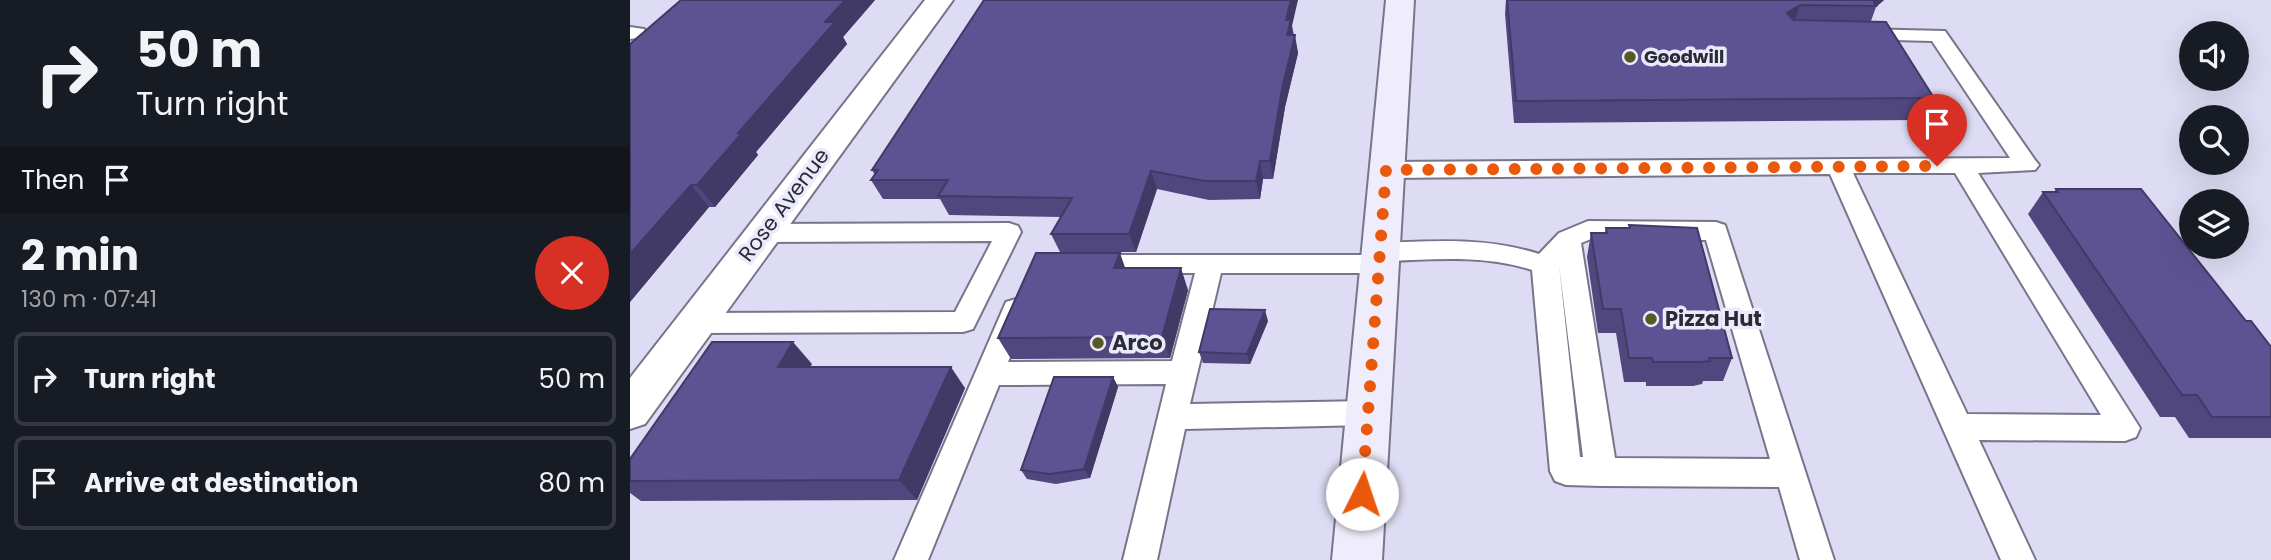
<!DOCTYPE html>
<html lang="en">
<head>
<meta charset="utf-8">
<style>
  :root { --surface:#171b24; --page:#20242c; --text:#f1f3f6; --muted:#9ea1a6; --line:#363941 }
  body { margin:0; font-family:Poppins,sans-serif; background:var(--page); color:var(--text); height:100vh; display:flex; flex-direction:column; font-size:26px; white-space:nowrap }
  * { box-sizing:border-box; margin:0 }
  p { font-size:23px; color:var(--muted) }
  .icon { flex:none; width:38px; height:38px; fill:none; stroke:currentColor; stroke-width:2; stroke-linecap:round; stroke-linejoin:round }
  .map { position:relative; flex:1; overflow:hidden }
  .details { display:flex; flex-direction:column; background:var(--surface); width:630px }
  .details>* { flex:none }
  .guide { background:#171b24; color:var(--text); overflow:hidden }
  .fabs { position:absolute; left:1549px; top:21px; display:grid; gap:14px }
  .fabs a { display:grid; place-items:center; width:70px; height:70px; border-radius:50%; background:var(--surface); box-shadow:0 7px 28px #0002; font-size:35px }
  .pin { position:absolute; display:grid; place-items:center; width:60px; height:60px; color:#fff; margin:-72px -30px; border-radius:50% 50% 50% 0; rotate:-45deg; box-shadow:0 0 7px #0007 }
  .pin .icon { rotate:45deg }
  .me { position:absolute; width:77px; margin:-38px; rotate:4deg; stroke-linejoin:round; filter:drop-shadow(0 0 5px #0008) }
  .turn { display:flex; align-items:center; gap:24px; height:147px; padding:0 21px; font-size:32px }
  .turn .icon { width:91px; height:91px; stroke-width:2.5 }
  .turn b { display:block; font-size:49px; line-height:60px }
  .then { display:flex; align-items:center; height:66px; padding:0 21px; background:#0003; gap:14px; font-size:26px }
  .round { display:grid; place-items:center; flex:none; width:74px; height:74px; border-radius:37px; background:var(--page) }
  .overview { display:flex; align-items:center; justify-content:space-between; height:119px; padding:0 21px }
  h1 { font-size:42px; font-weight:700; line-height:52px }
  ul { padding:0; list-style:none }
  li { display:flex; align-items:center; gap:21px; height:94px; margin:0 14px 10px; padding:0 7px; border:4px solid var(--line); border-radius:10px }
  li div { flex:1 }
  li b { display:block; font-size:26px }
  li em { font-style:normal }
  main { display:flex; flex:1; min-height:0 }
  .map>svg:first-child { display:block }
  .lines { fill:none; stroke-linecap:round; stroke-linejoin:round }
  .lane-casing { stroke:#77758a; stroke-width:4 }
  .street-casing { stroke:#77758a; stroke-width:4 }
  .secondary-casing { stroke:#77758a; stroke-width:4 }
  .lane { fill:#fff; fill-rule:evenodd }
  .street { fill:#fff; fill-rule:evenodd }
  .secondary { fill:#efedfc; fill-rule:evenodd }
  .wall { fill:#50477e }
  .shaded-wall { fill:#413a67 }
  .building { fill:#5d5393; stroke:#413a67; stroke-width:2 }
  .route { stroke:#ea580c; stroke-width:12; stroke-dasharray:0 21.6 }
  .poi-dot { fill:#595926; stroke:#ebeafd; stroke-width:2.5 }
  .labels { text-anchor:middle; stroke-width:7; stroke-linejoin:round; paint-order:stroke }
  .far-poi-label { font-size:18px; font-weight:bold; fill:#2b2b34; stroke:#ebeafd; text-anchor:start }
  .street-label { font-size:21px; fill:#2b2b34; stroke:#ebeafd }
  .poi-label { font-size:21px; font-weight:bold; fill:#2b2b34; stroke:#ebeafd; text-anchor:start }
</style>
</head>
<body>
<main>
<section class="details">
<div class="guide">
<div class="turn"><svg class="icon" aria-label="right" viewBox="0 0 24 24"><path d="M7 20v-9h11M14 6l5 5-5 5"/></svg><div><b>50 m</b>Turn right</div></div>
<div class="then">Then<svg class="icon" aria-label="arrive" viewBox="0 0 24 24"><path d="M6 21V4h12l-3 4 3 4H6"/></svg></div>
</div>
<div class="overview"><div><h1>2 min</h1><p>130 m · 07:41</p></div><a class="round" style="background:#d93025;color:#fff"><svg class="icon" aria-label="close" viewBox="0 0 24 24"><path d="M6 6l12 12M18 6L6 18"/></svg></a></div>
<ul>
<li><svg class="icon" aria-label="right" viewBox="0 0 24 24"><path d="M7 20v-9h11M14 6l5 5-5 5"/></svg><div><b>Turn right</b></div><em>50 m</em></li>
<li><svg class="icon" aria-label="arrive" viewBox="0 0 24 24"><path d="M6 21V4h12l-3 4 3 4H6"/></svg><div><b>Arrive at destination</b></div><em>80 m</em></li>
</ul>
</section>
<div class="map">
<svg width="1641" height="560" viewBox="0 0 1641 560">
  <rect width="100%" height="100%" fill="#dedcf4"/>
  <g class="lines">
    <defs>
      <g id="lane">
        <path d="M0 27 14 29 17 33 14 37 0 39Z"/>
        <path d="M1231 29 1315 31 1405 160 1409 165 1405 170 1348 173 1510 428 1506 437 1495 441 1349 440 1405 560H1371L1200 174 756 178 748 175 744 170 748 165 756 162 1380 158 1302 41 1224 39 1221 35ZM1223 173H1325L1471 415 1337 414Z"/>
        <path d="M958 221 1086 222 1095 225 1204 560H1170L1149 487 971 486 936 485 925 481 920 471 902 270C856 255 807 259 760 261L762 264 758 271 749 273H591L560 404 738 401 749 404 753 413 749 422 738 425 555 429 527 560H493L536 384 369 385 298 560H264L376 302 386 299 396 302 400 309 378 362 542 361 565 273H460L451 271 447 264 451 257 460 255H739L737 252 741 246 750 243C804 241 857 237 909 254L929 233ZM961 239 1076 240 1140 459 985 458 951 243ZM929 265 953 457H950Z"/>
        <path d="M379 223 388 226 391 232 343 329 333 332 65 333 55 330 51 323 55 316 65 313 325 312 362 241 132 242 123 239 120 233 123 227 132 224Z"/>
      </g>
      <path id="street" d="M295 0H323L15 424 0 429V378Z"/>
      <path id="secondary" d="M756 0H784L752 560H702Z"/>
    </defs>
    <use href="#lane" class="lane-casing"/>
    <use href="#street" class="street-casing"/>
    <use href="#secondary" class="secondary-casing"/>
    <use href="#lane" class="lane"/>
    <use href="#street" class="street"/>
    <use href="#secondary" class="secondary"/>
  </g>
  <g class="wall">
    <path d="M245 0 213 37 217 44 126 152 128 155 85 207H79L0 302V44Z"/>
    <path d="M876 0H1254L1246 7 1241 21 1304 98 1294 120 884 123 875 14Z"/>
    <path d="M662 26 668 53 655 107 643 179H633L630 199 579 200 527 189 506 252H430L421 234 431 217 319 215 310 199H253L241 180 245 175 242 170Z"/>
    <path d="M1426 189 1616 321 1641 347V438H1559L1545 417H1530L1398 214 1413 192H1424Z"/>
    <path d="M999 225 1102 358 1093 381H1073L1072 384 1063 386H1016V382H994L986 333H968L957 257 961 233H975L976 228H999Z"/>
    <path d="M495 268 558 290 540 358 381 359 368 338Z"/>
    <path d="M638 321 620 364 573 363 569 352Z"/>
    <path d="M182 364 180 367 335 388 287 500 11 501 0 493V459Z"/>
    <path d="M483 377 488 387 460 478 426 484 397 479 391 470Z"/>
  </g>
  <g class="shaded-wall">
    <path d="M215 0H245L213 37 217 44 126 152 128 155 85 207 67 185 195 22Z"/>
    <path d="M661 0H668L662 26 663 38 660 53 656 20Z"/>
    <path d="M1240 0H1254L1246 7V6Z"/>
    <path d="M1170 5 1163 26 1157 13Z"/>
    <path d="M665 35 668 53 655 107 643 179 640 161 652 89Z"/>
    <path d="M630 161 633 179 630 199 626 181Z"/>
    <path d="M521 171 527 189 506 252 499 234Z"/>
    <path d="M61 185 79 207 0 302V254Z"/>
    <path d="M490 253 498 276 484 268Z"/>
    <path d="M551 268 558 290 540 358 532 337Z"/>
    <path d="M635 310 638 321 620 364 617 354Z"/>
    <path d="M163 342 182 364 167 388 148 367Z"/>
    <path d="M321 367 335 388 287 500 269 480Z"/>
    <path d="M483 377 488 387 460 478 454 469Z"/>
  </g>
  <g class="building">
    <path d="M51 0H215L195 22H205L108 133H112L67 185H61L0 254V44Z"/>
    <path d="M354 0H661L656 20H661L657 35H665L652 89 640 161H630L626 181H574L521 171 499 234H421L442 198 308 196 318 180H241L248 170H242Z"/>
    <path d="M877 0H1243L1246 6 1170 5 1157 13 1163 20 1256 22 1304 98 886 101Z"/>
    <path d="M1426 189H1511L1616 321H1621L1641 347V417H1582L1567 395H1552L1413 192H1428Z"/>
    <path d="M999 225 1067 228 1102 358H1079L1080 361 1070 362H1023L1022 358H999L991 309H973L961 233H977L976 228H1000Z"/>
    <path d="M406 253H490L484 268H551L532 337 368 338Z"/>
    <path d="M580 309 635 310 617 354 569 352Z"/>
    <path d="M82 342H163L148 367H321L269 480 0 481V459Z"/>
    <path d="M424 377H483L454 469 420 474 391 470Z"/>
  </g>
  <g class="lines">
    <path class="route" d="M732 494 756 170 1307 166"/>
  </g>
  <g class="poi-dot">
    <circle cx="1000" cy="57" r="7"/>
    <circle cx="1021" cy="319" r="7"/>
    <circle cx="468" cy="343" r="7"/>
  </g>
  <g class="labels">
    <g class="far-poi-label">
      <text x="1014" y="63">Goodwill</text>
    </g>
    <g class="street-label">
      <text transform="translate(154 205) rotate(-53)" y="7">Rose Avenue</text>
    </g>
    <g class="poi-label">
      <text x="1035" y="326">Pizza Hut</text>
      <text x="482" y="350">Arco</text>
    </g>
  </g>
</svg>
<div class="fabs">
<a><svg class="icon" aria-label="sound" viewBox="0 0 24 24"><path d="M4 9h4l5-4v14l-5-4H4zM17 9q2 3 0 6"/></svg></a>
<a><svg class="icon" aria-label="search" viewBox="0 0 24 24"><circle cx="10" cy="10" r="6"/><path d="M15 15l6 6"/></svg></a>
<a><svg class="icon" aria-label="layers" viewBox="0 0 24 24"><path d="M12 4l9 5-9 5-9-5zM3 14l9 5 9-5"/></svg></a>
</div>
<div class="pin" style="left:1307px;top:166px;background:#d93025"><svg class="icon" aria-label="arrive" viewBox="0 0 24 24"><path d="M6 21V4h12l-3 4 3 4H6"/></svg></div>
<svg class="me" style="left:732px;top:494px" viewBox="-20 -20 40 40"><circle r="19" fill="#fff"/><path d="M0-13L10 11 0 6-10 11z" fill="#ea580c"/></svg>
</div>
</main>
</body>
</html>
